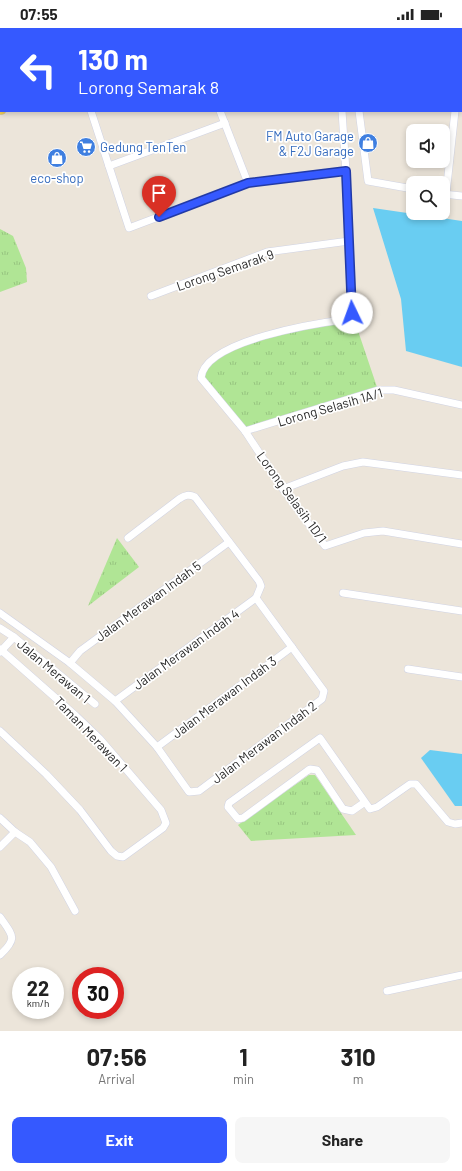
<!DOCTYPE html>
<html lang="en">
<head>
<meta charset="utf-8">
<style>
  :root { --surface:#fff; --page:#f6f6f6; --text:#222; --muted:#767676; --accent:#3559ff }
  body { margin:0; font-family:Barlow,sans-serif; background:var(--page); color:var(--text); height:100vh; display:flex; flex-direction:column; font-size:15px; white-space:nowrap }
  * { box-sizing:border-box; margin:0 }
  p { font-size:13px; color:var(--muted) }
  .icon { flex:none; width:22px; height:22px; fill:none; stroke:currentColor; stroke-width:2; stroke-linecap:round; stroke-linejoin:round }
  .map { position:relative; height:1003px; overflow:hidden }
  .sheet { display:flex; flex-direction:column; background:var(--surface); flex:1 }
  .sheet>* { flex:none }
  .guide { position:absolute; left:0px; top:0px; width:462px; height:84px; box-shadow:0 2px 6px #0003; background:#3559ff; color:#fff; overflow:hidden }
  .fabs { position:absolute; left:406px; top:96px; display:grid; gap:8px }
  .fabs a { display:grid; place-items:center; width:44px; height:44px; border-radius:8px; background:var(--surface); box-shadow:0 2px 6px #0003; font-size:20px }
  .speed { position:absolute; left:12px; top:939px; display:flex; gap:8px; font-size:20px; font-weight:700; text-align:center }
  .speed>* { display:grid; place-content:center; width:52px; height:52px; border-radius:50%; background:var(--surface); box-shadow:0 2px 6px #0003; line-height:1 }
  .speed small { font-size:10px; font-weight:400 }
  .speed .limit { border:6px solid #d22; background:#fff; color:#111 }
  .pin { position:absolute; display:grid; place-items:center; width:34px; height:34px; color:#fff; margin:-41px -17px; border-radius:50% 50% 50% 0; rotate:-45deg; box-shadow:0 0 4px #0007 }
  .pin .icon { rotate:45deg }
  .me { position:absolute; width:44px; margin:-22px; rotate:357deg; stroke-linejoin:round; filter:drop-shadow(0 0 3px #0008) }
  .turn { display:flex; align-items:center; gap:14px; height:84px; padding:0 12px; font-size:18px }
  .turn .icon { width:52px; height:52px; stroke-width:2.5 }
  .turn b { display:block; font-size:28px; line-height:34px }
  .eta { display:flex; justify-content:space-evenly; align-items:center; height:68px; text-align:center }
  .eta b { font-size:24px; font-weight:700; line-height:28px }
  .primary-button { display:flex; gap:8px; margin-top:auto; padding:8px 12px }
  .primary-button a { flex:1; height:46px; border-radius:8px; background:var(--accent); color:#fff; font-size:16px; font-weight:700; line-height:46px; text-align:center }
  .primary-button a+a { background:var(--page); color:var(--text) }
  .status { display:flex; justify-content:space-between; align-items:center; height:28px; padding:0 20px; background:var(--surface); direction:ltr }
  .status svg { height:11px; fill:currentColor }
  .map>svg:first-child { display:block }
  .grass { fill:url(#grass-dots) }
  .park { fill:url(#park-tufts) }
  .water { fill:#69cdf2 }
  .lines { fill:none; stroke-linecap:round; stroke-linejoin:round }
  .stream { stroke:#69cdf2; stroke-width:2 }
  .street-casing { stroke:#d0d3e3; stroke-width:8 }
  .primary-casing { stroke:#c7c7c7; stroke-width:12 }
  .street { stroke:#fff; stroke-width:7 }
  .primary { stroke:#f5d157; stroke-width:11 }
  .route-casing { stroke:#223aa6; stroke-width:10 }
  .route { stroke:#3559ff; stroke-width:7 }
  .labels { text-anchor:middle; stroke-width:3.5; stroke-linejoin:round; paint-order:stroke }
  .shop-label { font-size:13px; fill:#366cbe; stroke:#fff; text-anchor:end }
  .street-label { font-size:13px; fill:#292929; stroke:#fff }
</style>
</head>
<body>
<div class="status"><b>07:55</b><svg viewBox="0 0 49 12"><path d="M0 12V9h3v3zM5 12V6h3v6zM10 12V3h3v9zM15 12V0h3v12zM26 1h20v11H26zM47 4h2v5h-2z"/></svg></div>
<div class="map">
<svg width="462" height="1003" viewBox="0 0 462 1003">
  <defs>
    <pattern id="grass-dots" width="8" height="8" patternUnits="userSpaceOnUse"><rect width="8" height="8" fill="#b0e595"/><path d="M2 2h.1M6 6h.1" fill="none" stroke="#97c480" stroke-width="1.8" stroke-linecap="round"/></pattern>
    <pattern id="park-tufts" width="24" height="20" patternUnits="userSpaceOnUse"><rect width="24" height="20" fill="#b0e595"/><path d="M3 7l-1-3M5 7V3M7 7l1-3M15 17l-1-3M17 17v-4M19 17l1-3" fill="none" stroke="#97c480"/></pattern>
  </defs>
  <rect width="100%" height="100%" fill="#ece5da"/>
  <g class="grass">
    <path d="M80 0H180L177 1Z"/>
    <path d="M220 0H462V8L461 1H217Z"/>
  </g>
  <g class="park">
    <path d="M0 201 13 208 26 240 27 254 0 264Z"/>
    <path d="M352 285 378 362 245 403 201 350 211 332 263 308 348 291Z"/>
    <path d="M117 510 139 539 88 578Z"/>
    <path d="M309 747H315L356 807 251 813 238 797Z"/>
  </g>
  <g class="water">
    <path d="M373 180 462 193V339L406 323 401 271Z"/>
    <path d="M430 722 462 726V778H455L421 730Z"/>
  </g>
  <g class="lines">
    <g class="stream">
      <path d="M121 1 124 0"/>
      <path d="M0 48H1"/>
    </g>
    <defs>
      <g id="street">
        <path d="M345 0V1"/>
        <path d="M461 8H462"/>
        <path d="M461 76H462"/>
        <path d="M91 83 129 200 248 155 345 143"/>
        <path d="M220 83 248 155"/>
        <path d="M342 83 348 174 351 289 349 291C318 295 204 312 201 350L245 403 283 461 325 518 364 505 383 503 462 516"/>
        <path d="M359 83 368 153 413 161"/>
        <path d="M109 138 225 95"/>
        <path d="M443 166 462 168"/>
        <path d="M446 166 455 83"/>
        <path d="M151 268 267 224 349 213"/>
        <path d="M245 403 378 362H394L462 377"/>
        <path d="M283 461 343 438 363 434 462 447"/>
        <path d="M343 565 462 583"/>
        <path d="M0 585 70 635 115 673 157 719 189 764 199 763 322 671 324 663 256 570"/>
        <path d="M0 600 14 609 95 676"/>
        <path d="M0 621 76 688 100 711 161 782 166 795 163 800 123 829 117 828 111 823 80 782 46 746 0 703"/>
        <path d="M0 624 14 609"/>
        <path d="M70 635 80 623 229 514"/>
        <path d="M408 641 462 649"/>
        <path d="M115 673 256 570 261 558 259 553 195 469C189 466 185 467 179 471L128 510"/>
        <path d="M157 719 292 619"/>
        <path d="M365 774 320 710 229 775 228 779 238 791 243 790 307 743 310 741 317 742 343 781 352 783 365 774 370 781 377 779 410 756H416L448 794 455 796 462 795"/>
        <path d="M0 790 15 804 30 814 51 839 75 883"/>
        <path d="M0 819 15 804"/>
        <path d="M0 889C13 908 18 910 0 927"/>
        <path d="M387 963 462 947"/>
      </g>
      <g id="primary">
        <path d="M67 0 68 1"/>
        <path d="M80 0 81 1"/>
        <path d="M177 1 180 0"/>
        <path d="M217 1 220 0"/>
        <path d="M0 71H1"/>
        <path d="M0 81H1"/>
      </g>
    </defs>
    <use href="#street" class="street-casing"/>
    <use href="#primary" class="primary-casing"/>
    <use href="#street" class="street"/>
    <use href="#primary" class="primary"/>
  </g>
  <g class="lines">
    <defs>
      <path id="route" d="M159 189 248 155 346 143 352 285"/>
    </defs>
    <use href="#route" class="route-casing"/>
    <use href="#route" class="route"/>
  </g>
  <defs>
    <symbol id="shop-disc" viewBox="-11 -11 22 22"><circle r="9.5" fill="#3f7fe0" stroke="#fff"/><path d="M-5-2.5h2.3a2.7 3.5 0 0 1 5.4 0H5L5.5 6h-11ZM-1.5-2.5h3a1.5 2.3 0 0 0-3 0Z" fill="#fff"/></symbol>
    <symbol id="supermarket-disc" viewBox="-11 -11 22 22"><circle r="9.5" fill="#3f7fe0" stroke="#fff"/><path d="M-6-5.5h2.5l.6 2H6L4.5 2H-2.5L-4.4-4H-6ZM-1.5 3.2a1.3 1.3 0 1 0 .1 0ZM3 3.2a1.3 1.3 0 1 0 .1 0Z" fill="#fff"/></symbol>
  </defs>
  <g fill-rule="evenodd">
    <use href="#shop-disc" x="357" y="104" width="22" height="22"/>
    <use href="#supermarket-disc" x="75" y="108" width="22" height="22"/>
    <use href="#shop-disc" x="46" y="119" width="22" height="22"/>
  </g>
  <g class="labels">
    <g class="shop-label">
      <text x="354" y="113">FM Auto Garage<tspan x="354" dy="15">&amp; F2J Garage</tspan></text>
      <text x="100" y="124" text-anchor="start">Gedung TenTen</text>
      <text x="57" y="155" text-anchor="middle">eco-shop</text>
    </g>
    <g class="street-label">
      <text transform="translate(225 242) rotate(-19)" y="5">Lorong Semarak 9</text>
      <text transform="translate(330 379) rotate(-16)" y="5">Lorong Selasih 1A/1</text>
      <text transform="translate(292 469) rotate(54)" y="5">Lorong Selasih 1D/1</text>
      <text transform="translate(148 573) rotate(-36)" y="5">Jalan Merawan Indah 5</text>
      <text transform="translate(186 621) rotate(-36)" y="5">Jalan Merawan Indah 4</text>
      <text transform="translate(54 643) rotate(40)" y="5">Jalan Merawan 1</text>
      <text transform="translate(224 669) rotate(-37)" y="5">Jalan Merawan Indah 3</text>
      <text transform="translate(91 706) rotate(46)" y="5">Taman Merawan 1</text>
      <text transform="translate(264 714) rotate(-37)" y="5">Jalan Merawan Indah 2</text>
    </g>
  </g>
</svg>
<div class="fabs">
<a><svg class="icon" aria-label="sound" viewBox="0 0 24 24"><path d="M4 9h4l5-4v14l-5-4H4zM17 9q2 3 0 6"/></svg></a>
<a><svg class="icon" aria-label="search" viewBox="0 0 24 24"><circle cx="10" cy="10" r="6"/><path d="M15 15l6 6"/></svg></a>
</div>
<div class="speed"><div>22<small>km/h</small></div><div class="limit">30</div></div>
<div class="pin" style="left:159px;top:189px;background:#d93025"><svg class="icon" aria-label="arrive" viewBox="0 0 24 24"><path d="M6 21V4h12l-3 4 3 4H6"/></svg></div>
<svg class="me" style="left:352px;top:285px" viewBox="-20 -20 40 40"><circle r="19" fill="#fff"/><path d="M0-13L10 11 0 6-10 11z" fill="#3559ff"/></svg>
<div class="guide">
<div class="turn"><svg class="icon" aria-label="left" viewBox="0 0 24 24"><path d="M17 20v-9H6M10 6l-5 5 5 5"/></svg><div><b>130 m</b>Lorong Semarak 8</div></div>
</div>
</div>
<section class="sheet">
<div class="eta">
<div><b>07:56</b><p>Arrival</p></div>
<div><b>1</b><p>min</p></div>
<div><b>310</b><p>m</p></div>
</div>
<div class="primary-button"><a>Exit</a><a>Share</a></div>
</section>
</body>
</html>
